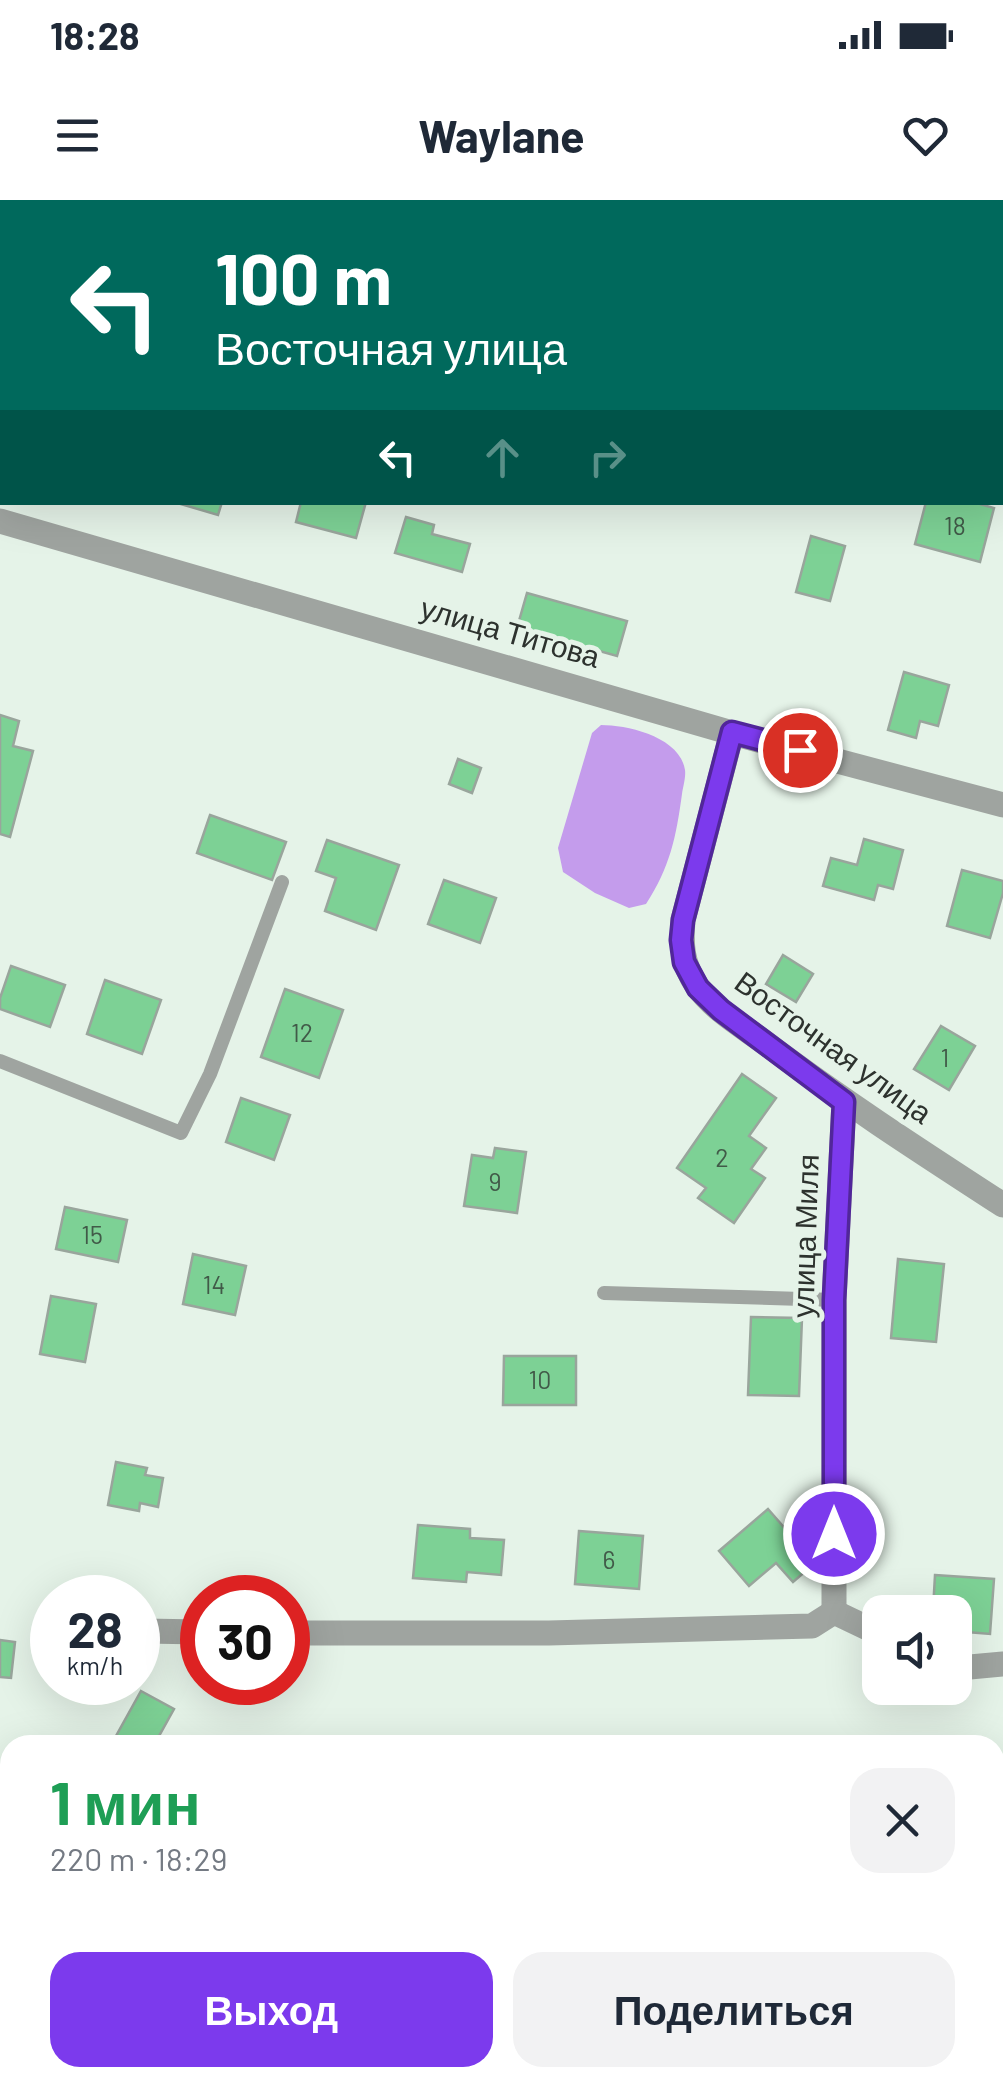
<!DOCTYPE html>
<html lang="ru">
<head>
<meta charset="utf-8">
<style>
  :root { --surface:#fff; --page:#f2f2f3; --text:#1f2937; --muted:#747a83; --accent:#7c3aed }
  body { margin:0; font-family:Barlow,sans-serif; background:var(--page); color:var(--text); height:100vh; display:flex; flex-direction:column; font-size:38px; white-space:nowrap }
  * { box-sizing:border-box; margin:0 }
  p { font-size:32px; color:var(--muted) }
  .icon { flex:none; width:55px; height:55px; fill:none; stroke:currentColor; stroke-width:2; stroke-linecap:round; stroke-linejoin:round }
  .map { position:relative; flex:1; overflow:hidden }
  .details { position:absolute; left:0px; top:1535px; width:1005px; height:352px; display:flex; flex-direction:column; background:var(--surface); border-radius:30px 30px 0 0; box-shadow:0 10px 40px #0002 }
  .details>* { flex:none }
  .banner { position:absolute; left:0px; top:0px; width:1005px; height:305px; box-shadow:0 10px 40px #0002; background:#00695c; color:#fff; overflow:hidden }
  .tools { position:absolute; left:862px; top:1395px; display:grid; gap:20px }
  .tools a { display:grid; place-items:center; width:110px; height:110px; border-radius:20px; background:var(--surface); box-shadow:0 10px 40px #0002; font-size:50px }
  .speed { position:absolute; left:30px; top:1375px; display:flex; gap:20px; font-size:50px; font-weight:700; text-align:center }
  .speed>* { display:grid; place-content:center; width:130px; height:130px; border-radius:50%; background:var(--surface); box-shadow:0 10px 40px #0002; line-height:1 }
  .speed small { font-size:25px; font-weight:400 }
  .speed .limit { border:15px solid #d22; background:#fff; color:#111 }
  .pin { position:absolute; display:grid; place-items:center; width:85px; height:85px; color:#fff; margin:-42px; border:5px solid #fff; border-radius:50%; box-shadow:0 2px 10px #0007 }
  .me { position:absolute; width:110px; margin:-55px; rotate:0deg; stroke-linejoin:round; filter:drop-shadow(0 0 8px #0008) }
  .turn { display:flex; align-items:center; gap:35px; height:210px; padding:0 50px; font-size:45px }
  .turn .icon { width:130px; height:130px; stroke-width:2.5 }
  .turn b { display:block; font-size:70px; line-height:85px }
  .lanes { display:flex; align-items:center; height:95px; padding:0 50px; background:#0003; justify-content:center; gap:50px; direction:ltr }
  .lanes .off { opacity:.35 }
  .round { display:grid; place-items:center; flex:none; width:105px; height:105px; border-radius:30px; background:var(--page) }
  .headline { display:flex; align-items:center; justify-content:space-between; height:170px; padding:0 50px }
  h1 { font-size:60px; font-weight:700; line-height:75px; color:#1e9e55 }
  .primary-button { display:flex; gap:20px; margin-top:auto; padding:20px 50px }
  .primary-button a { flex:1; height:115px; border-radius:30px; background:var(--accent); color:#fff; font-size:40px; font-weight:700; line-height:115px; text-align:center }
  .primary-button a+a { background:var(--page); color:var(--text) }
  .status { display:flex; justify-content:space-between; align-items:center; height:70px; padding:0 50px; background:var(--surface); direction:ltr }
  .status svg { height:28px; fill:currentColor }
  header { display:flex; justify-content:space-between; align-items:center; height:130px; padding:0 50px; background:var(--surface); font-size:45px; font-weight:700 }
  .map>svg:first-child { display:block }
  .water { fill:#c49cec }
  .building { fill:#7dd195; stroke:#99a59c; stroke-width:2.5 }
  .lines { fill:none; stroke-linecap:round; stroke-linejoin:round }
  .service { stroke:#9fa4a0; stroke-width:14 }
  .minor { stroke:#9fa4a0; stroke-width:25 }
  .route-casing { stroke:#51269a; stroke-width:25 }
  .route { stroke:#7c3aed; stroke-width:18 }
  .labels { text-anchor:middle; stroke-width:10; stroke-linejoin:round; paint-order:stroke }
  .number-label { font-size:25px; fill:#415a48 }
  .street-label { font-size:30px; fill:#2d322e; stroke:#e5f3e8 }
</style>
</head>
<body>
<div class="status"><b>18:28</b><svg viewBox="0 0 49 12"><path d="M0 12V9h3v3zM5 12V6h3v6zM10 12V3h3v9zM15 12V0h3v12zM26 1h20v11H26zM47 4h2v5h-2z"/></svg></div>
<header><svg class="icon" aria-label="menu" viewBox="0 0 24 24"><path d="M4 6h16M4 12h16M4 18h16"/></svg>Waylane<svg class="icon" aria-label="heart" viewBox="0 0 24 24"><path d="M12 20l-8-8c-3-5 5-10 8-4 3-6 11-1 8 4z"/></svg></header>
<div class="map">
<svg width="1003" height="1886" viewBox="0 0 1003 1886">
  <rect width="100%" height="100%" fill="#e5f3e8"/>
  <path class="water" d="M601 525C628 525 680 537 685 570 686 577 683 587 682 594 676 638 670 667 646 704L629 708 595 693 563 672 558 648 592 533Z"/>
  <g class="building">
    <path d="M174 302H222L218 315Z"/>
    <path d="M301 302H366L356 338 296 322Z"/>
    <path d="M926 302H973L994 308 980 362 915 344Z"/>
    <path d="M406 317 434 325 432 334 470 344 462 372 395 353Z"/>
    <path d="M811 336 845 346 830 401 796 392Z"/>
    <path d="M527 393 627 421 617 456 517 428Z"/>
    <path d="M904 472 949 485 938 526 920 521 916 538 888 530Z"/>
    <path d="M0 515 19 521 13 546 33 551 10 637 0 634Z"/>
    <path d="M458 559 481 568 472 593 449 584Z"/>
    <path d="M210 615 286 642 272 680 197 653Z"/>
    <path d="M864 639 903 650 893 689 878 685 874 700 823 686 831 658 857 665Z"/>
    <path d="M327 640 399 665 376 730 325 711 336 678 316 671Z"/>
    <path d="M962 670 1003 681V693L990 738 947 726Z"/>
    <path d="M444 680 496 698 480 743 428 724Z"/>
    <path d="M783 755 813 774 796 802 766 784Z"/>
    <path d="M11 766 65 785 50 827 0 809V798Z"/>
    <path d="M105 780 161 800 142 854 87 834Z"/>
    <path d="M285 789 343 810 319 878 261 857Z"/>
    <path d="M941 826 975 846 949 890 914 869Z"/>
    <path d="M742 874 776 898 749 936 766 948 751 969 765 978 734 1023 698 998 706 988 677 968Z"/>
    <path d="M241 898 290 915 274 960 226 942Z"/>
    <path d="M495 948 526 952 517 1013 464 1006 472 955 493 958Z"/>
    <path d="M65 1007 127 1020 118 1062 56 1049Z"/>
    <path d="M193 1054 246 1066 235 1115 183 1104Z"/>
    <path d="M898 1059 944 1064 936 1142 891 1138Z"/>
    <path d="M51 1096 96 1104 85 1162 40 1154Z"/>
    <path d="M751 1117 802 1118 799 1196 748 1195Z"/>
    <path d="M504 1156H576V1205H503Z"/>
    <path d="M116 1262 147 1268 145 1275 163 1278 158 1307 140 1303 139 1311 108 1305Z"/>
    <path d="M768 1309 815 1363 793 1382 776 1363 749 1386 719 1351Z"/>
    <path d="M418 1325 470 1329V1338L504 1340 501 1375 467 1372 466 1382 413 1378Z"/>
    <path d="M579 1331 643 1336 639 1389 575 1384Z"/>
    <path d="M935 1375 994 1379 990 1434 955 1431V1412L933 1410Z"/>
    <path d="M0 1440 15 1442 11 1478 0 1477Z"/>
    <path d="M141 1491 174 1509 154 1545H111Z"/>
  </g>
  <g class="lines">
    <g class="service">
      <path d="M930 2 931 0"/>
      <path d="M0 861 181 933 210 874 282 682"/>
      <path d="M604 1093 834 1100"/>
    </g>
    <g class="minor">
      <path d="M332 0 341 2"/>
      <path d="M28 2 29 0"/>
      <path d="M0 105 2 96"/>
      <path d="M1002 186 1003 187"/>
      <path d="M0 321 732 533 1003 605"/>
      <path d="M732 533 683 720C681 745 682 764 697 786 714 810 744 827 768 845 844 902 923 953 1003 1005"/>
      <path d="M834 1412V1100L844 902"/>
      <path d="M834 1412 880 1434"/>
      <path d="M144 1431 202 1432"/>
      <path d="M288 1433H549L812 1426 834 1412"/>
      <path d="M955 1466 959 1468 1003 1464"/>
      <path d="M0 1872 10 1870"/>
      <path d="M434 1878 436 1886"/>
      <path d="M678 1878 681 1886"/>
    </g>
  </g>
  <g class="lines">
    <defs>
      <path id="route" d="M800 550 732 532 683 720 681 740 684 762 698 788 721 810 844 902 834 1100V1334"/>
    </defs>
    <use href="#route" class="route-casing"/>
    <use href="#route" class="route"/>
  </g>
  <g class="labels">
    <g class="number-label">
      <text x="955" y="335">18</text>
      <text x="302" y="842">12</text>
      <text x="945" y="867">1</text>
      <text x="722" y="967">2</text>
      <text x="495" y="991">9</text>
      <text x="92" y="1044">15</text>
      <text x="214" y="1094">14</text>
      <text x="540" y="1189">10</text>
      <text x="609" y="1369">6</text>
    </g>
    <g class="street-label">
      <text transform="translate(510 433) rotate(16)" y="10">улица Титова</text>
      <text transform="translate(833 848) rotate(36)" y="10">Восточная улица</text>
      <text transform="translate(806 1036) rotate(-88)" y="10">улица Миля</text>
    </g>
  </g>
</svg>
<div class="tools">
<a><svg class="icon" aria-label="sound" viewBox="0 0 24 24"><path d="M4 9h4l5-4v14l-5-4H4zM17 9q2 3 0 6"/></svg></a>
</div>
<div class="speed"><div>28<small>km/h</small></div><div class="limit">30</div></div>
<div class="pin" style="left:800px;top:550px;background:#d93025"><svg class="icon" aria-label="arrive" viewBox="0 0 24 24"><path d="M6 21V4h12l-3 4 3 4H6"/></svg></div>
<svg class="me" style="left:834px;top:1334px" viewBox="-20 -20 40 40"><circle r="17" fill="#7c3aed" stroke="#fff" stroke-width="3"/><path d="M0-11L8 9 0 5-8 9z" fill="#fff"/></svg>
<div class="banner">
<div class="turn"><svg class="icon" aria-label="left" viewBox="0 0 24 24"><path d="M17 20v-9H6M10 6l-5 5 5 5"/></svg><div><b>100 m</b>Восточная улица</div></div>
<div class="lanes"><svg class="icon" aria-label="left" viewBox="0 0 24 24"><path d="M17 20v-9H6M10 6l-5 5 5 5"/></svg><svg class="icon off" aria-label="ahead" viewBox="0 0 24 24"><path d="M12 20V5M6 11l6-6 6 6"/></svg><svg class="icon off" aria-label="right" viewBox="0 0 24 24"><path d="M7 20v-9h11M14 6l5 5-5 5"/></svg></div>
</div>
<section class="details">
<div class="headline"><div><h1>1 мин</h1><p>220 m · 18:29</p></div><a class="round"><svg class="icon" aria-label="close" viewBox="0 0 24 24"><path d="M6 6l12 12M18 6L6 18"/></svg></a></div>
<div class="primary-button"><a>Выход</a><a>Поделиться</a></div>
</section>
</div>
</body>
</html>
